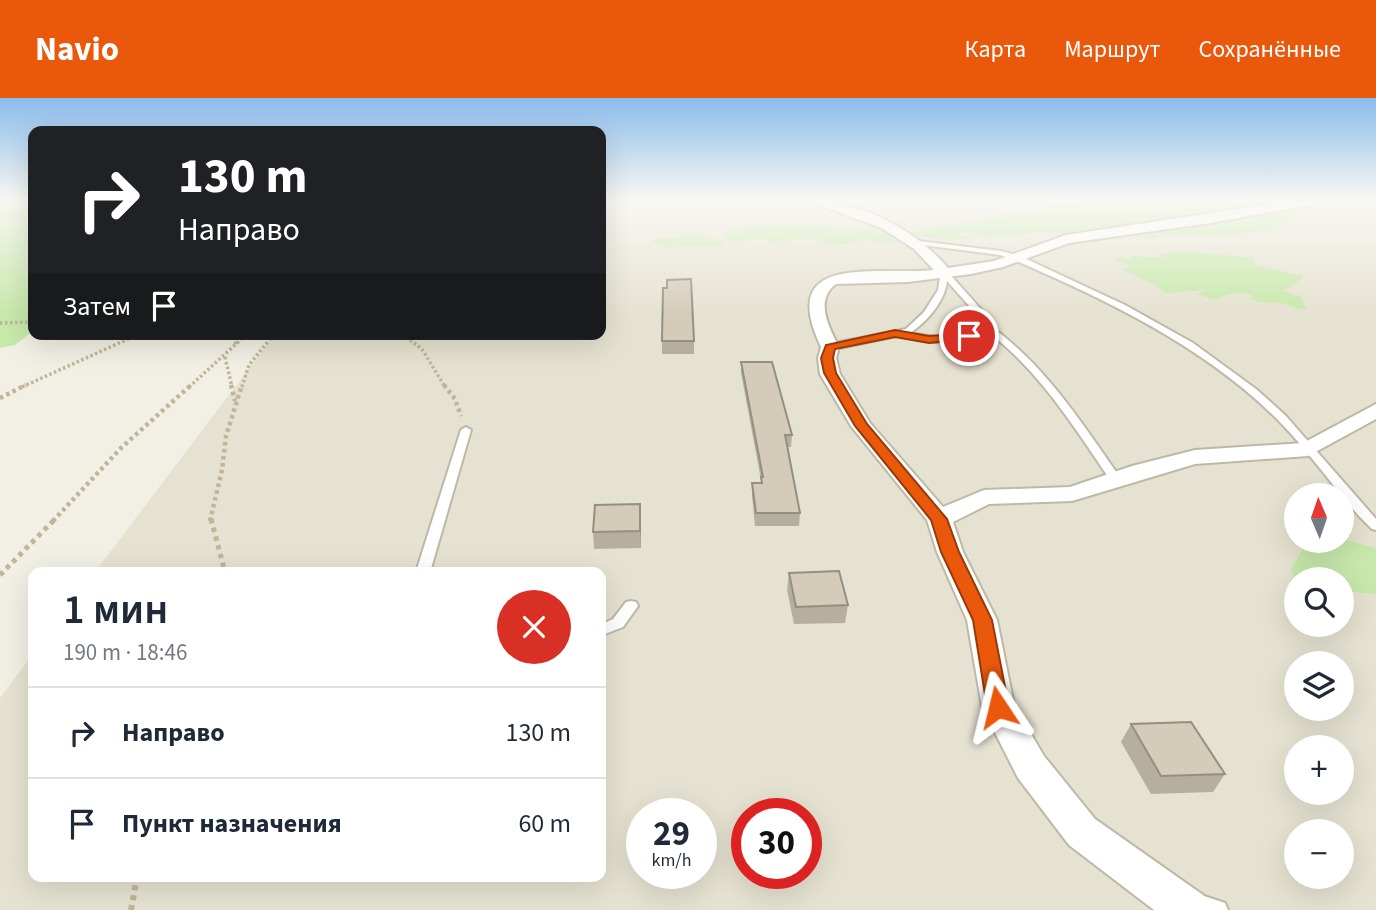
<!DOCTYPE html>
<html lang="ru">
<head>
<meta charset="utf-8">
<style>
  :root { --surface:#fff; --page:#f6f6f7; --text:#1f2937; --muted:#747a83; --line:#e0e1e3; --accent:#ea580c }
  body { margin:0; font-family:"Source Sans 3",sans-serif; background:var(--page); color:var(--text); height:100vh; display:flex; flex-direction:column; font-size:26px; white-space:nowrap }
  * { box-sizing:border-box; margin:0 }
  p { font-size:23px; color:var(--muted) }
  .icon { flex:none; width:38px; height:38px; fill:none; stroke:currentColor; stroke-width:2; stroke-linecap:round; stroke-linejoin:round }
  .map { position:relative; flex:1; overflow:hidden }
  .sheet { position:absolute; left:28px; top:469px; width:578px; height:315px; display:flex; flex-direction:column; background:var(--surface); border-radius:14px; box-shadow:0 7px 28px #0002 }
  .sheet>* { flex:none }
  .guide { position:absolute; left:28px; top:28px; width:578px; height:214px; border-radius:14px; box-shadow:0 7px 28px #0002; background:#202124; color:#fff; overflow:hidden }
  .needle { width:46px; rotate:358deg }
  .controls { position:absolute; left:1284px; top:385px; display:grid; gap:14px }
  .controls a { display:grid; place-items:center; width:70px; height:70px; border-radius:50%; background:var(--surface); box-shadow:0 7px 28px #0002; font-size:35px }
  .speed { position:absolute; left:626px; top:700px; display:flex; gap:14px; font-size:35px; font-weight:700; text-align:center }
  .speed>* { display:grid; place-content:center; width:91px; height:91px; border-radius:50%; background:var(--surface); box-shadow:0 7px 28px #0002; line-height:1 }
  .speed small { font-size:18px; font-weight:400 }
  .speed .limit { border:10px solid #d22; background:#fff; color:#111 }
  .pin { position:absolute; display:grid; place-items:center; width:60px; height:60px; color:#fff; margin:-30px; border:4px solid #fff; border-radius:50%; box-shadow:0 2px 7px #0007 }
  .me { position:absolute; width:77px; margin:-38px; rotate:350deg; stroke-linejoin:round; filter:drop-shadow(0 0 5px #0008) }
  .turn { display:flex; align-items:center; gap:24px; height:147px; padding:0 35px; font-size:32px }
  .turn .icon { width:91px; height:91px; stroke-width:2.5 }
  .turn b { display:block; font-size:49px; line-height:60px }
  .then { display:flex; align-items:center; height:66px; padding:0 35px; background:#0003; gap:14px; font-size:26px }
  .round { display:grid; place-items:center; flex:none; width:74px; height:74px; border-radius:37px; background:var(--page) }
  .head { display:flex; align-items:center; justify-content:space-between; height:119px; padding:0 35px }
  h1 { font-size:42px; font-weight:600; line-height:52px }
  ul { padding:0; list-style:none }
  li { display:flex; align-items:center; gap:21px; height:91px; padding:0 35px; border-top:2px solid var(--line) }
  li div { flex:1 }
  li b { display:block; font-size:26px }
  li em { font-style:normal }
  header { display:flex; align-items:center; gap:42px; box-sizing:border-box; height:98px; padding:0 35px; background:var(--accent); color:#fff }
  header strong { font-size:33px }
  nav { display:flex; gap:38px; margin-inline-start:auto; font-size:24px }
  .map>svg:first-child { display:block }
  .residential { fill:#e6e2d1; fill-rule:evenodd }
  .green { fill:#c7e8ab }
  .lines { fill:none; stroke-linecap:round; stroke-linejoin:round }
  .lane-casing { stroke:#beb8a6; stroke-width:4 }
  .street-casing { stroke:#beb8a6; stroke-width:4 }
  .path-far3 { stroke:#c0b597; stroke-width:3.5; stroke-dasharray:2.5 2.5; stroke-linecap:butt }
  .path-far2 { stroke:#c0b597; stroke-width:4.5; stroke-dasharray:3.5 3.5; stroke-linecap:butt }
  .path-far1 { stroke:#c0b597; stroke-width:5; stroke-dasharray:4.5 4.5; stroke-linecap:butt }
  .path { stroke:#c0b597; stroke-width:6; stroke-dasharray:5 5; stroke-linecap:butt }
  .lane { fill:#fff; fill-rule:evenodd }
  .street { fill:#fff; fill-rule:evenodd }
  .wall { fill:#b6af9f }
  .shaded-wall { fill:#948f82 }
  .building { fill:#d4ccb9; stroke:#948f82; stroke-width:2 }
  .route { fill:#ea580c; stroke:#983908; stroke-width:2 }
</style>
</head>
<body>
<header>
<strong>Navio</strong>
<nav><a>Карта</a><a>Маршрут</a><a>Сохранённые</a></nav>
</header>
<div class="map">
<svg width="1376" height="812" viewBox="0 0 1376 812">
  <rect width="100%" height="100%" fill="#f2efe4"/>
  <path class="residential" d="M600 103H1376V812H0V600L33 556V779H600V474H95L275 236H600ZM1297 397H1342V443H1297ZM1297 481H1342V527H1297ZM1297 565H1342V611H1297ZM1297 649H1342V695H1297ZM642 716H702V775H642ZM747 716H807V775H747ZM1297 733H1342V779H1297Z"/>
  <g class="green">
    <path d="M0 103H33V233L15 247 0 250Z"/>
    <path d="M1074 103H1285L1290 105 1225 114 1208 113 1215 117 1166 123 1138 120 1143 125 1141 126 1060 135C1038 131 1015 140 992 139 981 139 968 132 959 136L972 141C955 142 922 140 906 136L940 128 956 129 958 126 976 124 989 119H1005L1003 116 1056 107H1079Z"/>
    <path d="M1282 112H1302L1310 115 1297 116 1274 131 1228 138 1172 136 1148 141 1128 138 1141 133 1230 118Z"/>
    <path d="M806 127 883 133 892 135 893 142 898 144 881 146 865 141C855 147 834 147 821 146L824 141 816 139 787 142 791 145 768 144V141L730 143 722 137C741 126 783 127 806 127Z"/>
    <path d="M683 136 703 137 722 144V148H678L671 151 651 144 662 139 675 141Z"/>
    <path d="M1183 153 1254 160 1255 167 1300 177 1303 180 1284 193 1301 199 1307 212C1297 211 1292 208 1284 206 1271 203 1261 207 1249 200L1254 198C1241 193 1227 195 1214 202L1197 196 1205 192 1166 195C1154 183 1136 181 1122 171L1130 168 1113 161 1120 159 1133 162 1131 158 1163 160 1158 156Z"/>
    <path d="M1343 441 1376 450V496L1342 493V481H1297V486L1291 472 1304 448Z"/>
  </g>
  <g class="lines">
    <defs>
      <g id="lane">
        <path d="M910 142 1001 153 1020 158 1125 207 1193 245 1256 291 1285 317 1376 421V432L1372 431 1359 418C1331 386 1307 351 1277 321 1203 248 1109 203 1014 162L1000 157 908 145 907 144Z"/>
        <path d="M941 173H947L986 217V225C1043 264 1082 325 1121 381L1119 383H1111C1074 329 1038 270 984 231L976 239 961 243 932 244 897 238 830 252 826 249 830 246 906 231 924 214 938 192ZM947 183 979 219C972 248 933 239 910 235 927 224 945 203 947 183Z"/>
        <path d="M466 329 471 332 430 474H416L461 332Z"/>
        <path d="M631 503 636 504 638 508 623 529 600 538V527L613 521 626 504Z"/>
        <path d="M1195 795 1225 805 1228 812H1188L1185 805 1188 798Z"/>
      </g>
      <path id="street" d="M808 103C860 103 914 130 948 170L994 163 1066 137 1290 103H1317L1311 107 1210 125 1069 145 1003 169 971 176 908 184 836 186C814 202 829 230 839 249L836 260 840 276 870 325 943 409 984 392 1070 389 1132 368 1195 352 1303 345 1376 306V321L1308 358 1195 366 1072 403 989 406 953 424 963 454 997 522 1014 607 1044 658 1095 721 1203 797 1209 812H1154L1069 747 1018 680 982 609 967 522 937 454 927 422 851 328 820 276 818 260 821 249C775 153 876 178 934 172L914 151 882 130Z"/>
    </defs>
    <use href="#lane" class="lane-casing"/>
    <use href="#street" class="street-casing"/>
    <g class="path-far3">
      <path d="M0 225 33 224"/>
      <path d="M402 236 422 251 445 289"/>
      <path d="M235 246 240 236"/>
      <path d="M225 259 232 289"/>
      <path d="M22 289 139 236"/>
      <path d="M189 289 247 236"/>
      <path d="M242 289 249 267 274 236"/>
    </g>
    <g class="path-far2">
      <path d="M231 287 235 303"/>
      <path d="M444 287 455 301 461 318"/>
      <path d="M0 300 26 287"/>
      <path d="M53 423 121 350 191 287"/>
      <path d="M210 423 222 372 226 338 242 287"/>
    </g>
    <g class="path-far1">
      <path d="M211 421 225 474"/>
      <path d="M0 477 55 421"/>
    </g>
    <path class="path" d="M131 812 137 779"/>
    <use href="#lane" class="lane"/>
    <use href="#street" class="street"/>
  </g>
  <g class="wall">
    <rect x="662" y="243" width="32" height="13"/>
    <path d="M741 264 792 337 791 349H788L800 415 799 428H755L752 398V385H761V382L741 275Z"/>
    <path d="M640 406 641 450 594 451 593 434Z"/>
    <path d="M789 475 848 507 845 525 794 526 787 492Z"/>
    <path d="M1131 626 1225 676 1213 694 1151 696 1121 644Z"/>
  </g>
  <path class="shaded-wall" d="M640 406 641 423V450L640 433Z"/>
  <g class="building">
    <path d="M691 181 694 243H662L663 190H667V182Z"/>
    <path d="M741 264H772L792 337H785L800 415H756L752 385H762L761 379H763Z"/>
    <path d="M640 406V433L593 434 595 407Z"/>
    <path d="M839 473 848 507 796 509 789 475Z"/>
    <path d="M1191 624 1225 676 1161 678 1131 626Z"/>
  </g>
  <linearGradient id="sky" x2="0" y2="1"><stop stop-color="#8abcec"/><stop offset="0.47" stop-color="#f9f8f3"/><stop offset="1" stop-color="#f9f8f3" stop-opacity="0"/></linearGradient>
  <rect width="1376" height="217" fill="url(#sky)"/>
  <path class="route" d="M895 232 929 238 969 235 975 238 969 241 929 245 895 239 835 251 833 260 836 275 867 326 947 421 959 454 992 522 1009 609 1005 615 998 618 990 615 987 609 973 522 941 454 931 422 855 328 824 275 821 260 826 247Z"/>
</svg>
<div class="controls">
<a><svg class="needle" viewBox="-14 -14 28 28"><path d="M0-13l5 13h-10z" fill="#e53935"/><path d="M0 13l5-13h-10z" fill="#747a83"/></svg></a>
<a><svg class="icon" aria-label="search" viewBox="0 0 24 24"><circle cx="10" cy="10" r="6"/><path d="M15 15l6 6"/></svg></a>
<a><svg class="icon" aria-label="layers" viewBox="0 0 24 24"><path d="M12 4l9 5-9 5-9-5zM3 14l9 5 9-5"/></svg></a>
<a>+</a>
<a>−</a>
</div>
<div class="speed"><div>29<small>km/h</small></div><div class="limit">30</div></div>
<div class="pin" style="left:969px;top:238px;background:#d93025"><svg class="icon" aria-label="arrive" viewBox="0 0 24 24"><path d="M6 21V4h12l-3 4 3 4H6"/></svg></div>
<svg class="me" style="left:998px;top:609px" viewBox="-20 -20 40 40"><path d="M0-17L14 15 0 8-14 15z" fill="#ea580c" stroke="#fff" stroke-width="4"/></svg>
<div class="guide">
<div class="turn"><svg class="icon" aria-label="right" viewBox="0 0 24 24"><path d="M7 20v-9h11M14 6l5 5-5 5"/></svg><div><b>130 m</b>Направо</div></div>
<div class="then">Затем<svg class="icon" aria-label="arrive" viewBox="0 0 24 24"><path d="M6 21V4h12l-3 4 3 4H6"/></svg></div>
</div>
<section class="sheet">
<div class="head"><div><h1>1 мин</h1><p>190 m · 18:46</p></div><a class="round" style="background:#d93025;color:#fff"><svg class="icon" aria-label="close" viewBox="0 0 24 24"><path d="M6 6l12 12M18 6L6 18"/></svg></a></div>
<ul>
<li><svg class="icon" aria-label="right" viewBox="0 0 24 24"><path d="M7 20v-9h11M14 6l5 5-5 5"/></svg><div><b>Направо</b></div><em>130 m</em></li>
<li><svg class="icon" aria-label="arrive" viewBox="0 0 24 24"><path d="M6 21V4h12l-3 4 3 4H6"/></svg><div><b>Пункт назначения</b></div><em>60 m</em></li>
</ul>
</section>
</div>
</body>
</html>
